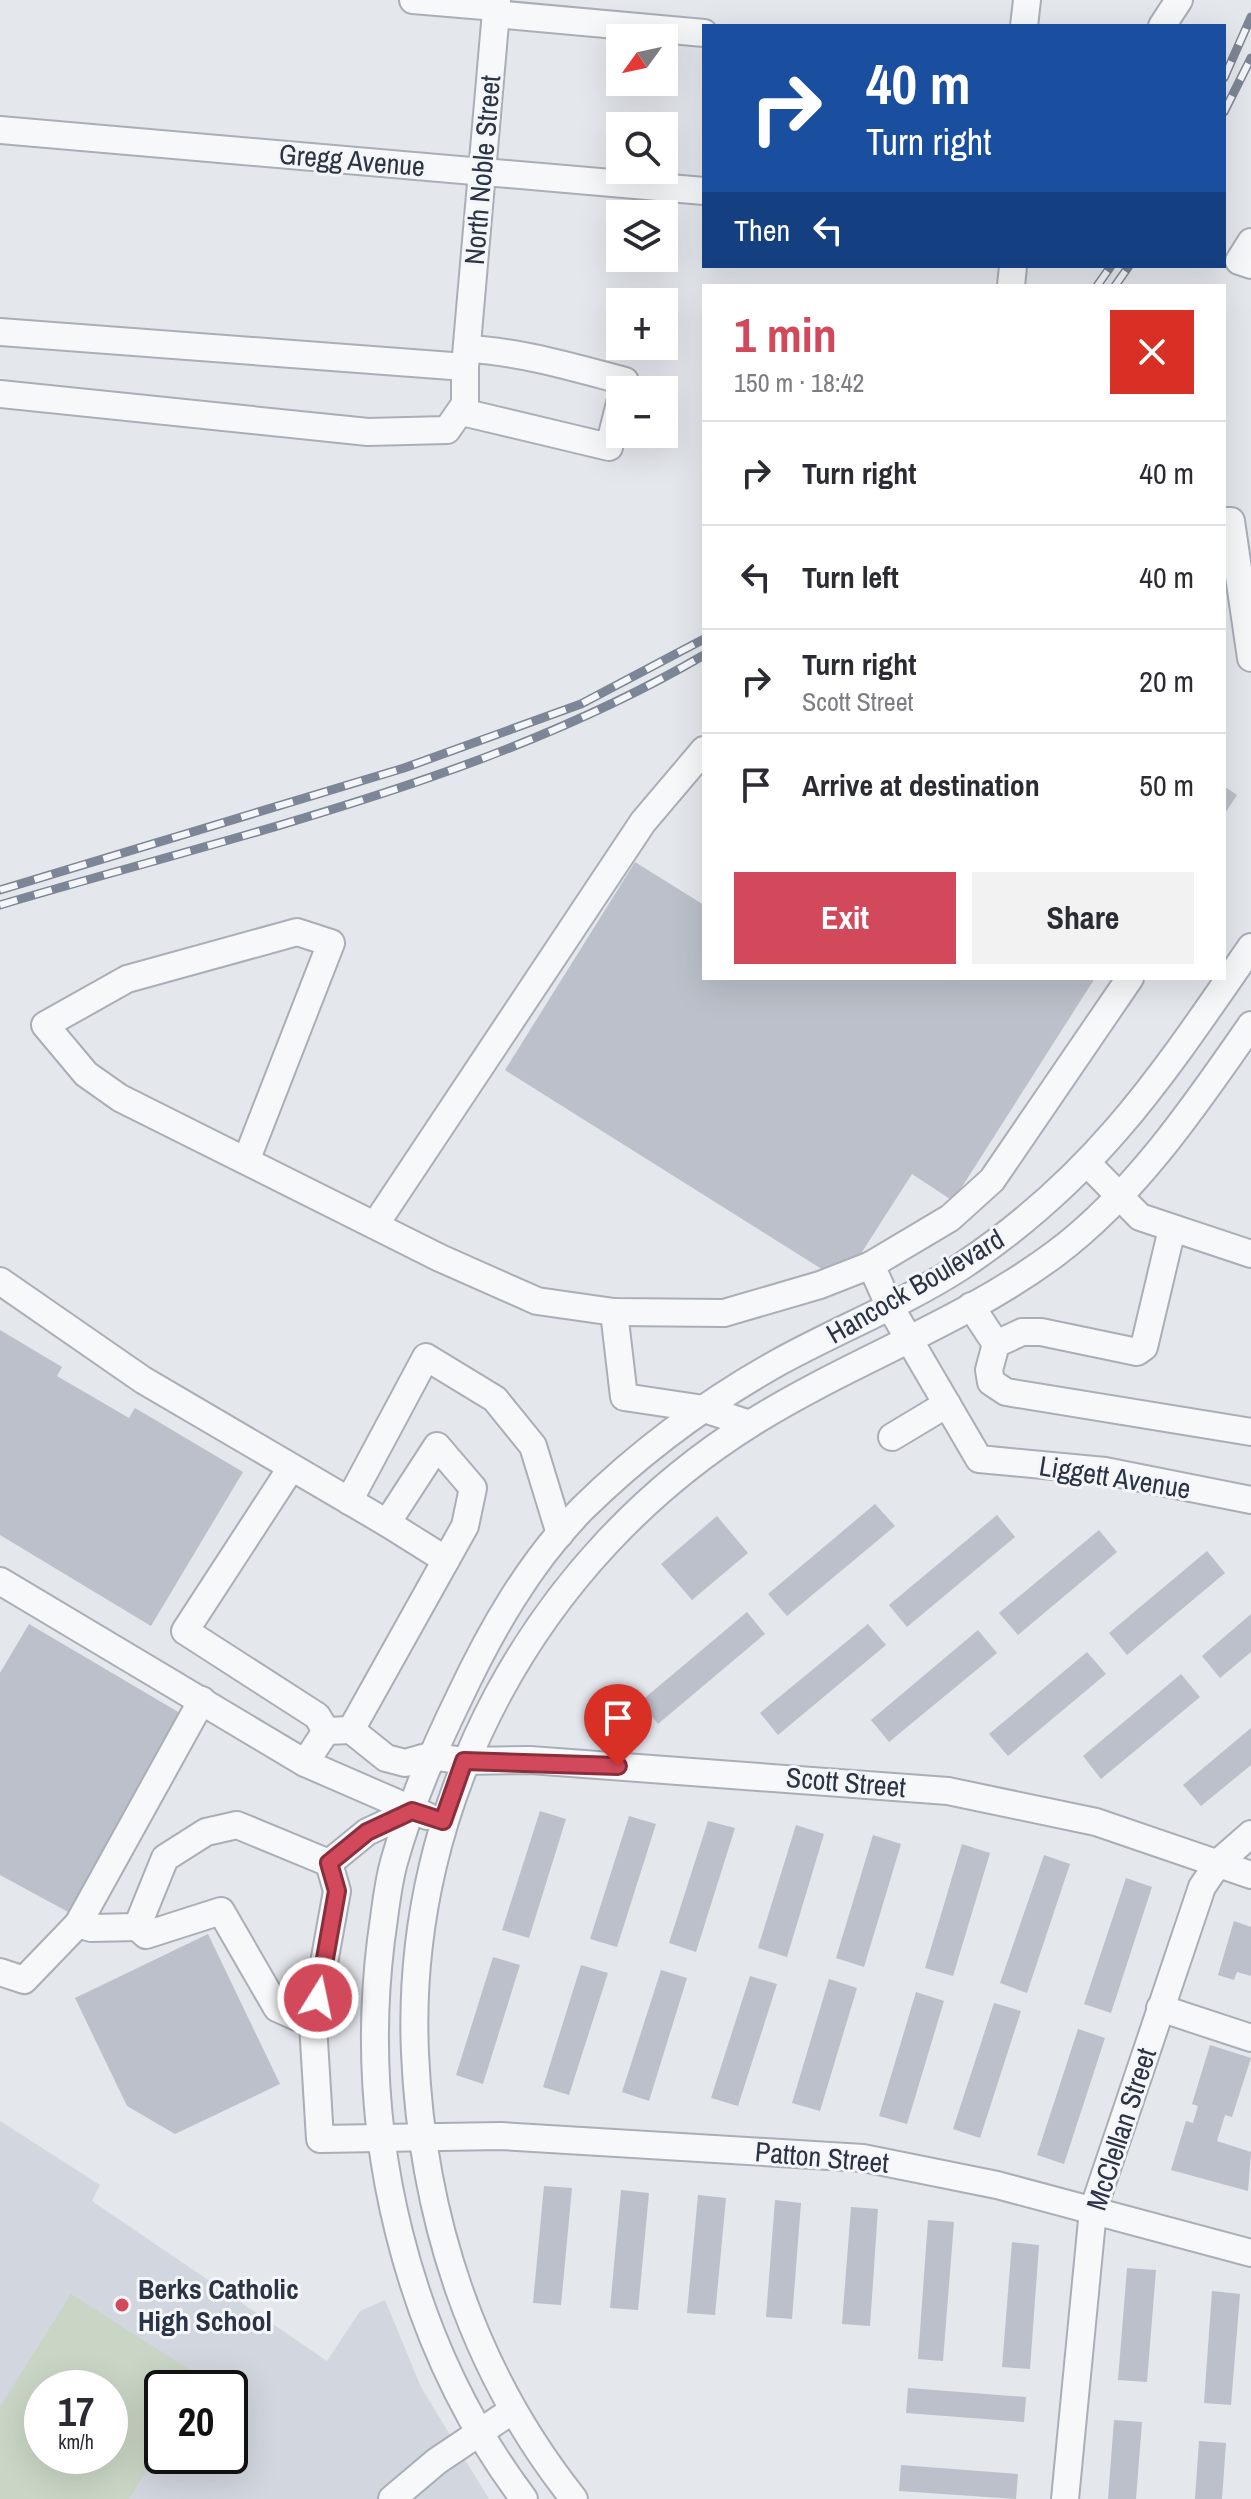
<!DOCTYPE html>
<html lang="en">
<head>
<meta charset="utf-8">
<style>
  :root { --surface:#fff; --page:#f2f2f3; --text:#2b2b33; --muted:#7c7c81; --line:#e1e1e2; --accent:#d1495b }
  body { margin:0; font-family:"Archivo Narrow",sans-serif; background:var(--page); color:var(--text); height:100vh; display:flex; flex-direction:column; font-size:30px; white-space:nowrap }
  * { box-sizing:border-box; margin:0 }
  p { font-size:26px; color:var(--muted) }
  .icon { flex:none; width:44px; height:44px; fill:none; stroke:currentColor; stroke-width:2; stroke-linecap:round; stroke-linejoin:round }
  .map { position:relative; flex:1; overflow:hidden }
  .details { position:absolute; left:702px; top:284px; width:524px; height:696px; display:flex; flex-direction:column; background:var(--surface); border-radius:0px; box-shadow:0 8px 32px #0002 }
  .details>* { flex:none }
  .top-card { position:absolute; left:702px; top:24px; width:524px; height:244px; border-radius:0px; box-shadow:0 8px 32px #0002; background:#1a4fa0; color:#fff; overflow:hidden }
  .needle { width:52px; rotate:237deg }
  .buttons { position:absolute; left:606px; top:24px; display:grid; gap:16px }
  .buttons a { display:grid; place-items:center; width:72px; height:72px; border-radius:0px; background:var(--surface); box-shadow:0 8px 32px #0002; font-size:40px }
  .speed { position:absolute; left:24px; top:2370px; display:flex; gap:16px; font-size:40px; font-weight:700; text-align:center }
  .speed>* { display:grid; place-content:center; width:104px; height:104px; border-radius:50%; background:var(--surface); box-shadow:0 8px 32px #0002; line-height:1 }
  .speed small { font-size:20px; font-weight:400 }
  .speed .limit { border:4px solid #111; border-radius:12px; background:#fff; color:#111 }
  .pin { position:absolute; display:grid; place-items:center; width:68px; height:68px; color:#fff; margin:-82px -34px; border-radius:50% 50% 50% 0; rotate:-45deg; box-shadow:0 0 8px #0007 }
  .pin .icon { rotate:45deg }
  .me { position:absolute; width:88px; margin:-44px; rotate:10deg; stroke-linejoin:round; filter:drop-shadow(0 0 6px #0008) }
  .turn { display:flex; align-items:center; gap:28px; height:168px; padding:0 32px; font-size:36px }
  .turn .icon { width:104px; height:104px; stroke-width:2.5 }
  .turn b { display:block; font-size:56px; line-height:68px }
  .then { display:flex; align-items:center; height:76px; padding:0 32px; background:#0003; gap:16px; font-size:30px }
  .round { display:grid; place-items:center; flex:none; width:84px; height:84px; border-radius:0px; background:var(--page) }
  .overview { display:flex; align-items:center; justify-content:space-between; height:136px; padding:0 32px }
  h1 { font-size:48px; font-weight:800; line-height:60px; color:var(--accent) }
  .primary-button { display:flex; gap:16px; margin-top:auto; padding:16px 32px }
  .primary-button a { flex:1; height:92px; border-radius:0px; background:var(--accent); color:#fff; font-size:32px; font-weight:800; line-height:92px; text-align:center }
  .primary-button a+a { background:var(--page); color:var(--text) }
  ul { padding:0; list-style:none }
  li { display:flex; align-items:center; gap:24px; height:104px; padding:0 32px; border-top:2px solid var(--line) }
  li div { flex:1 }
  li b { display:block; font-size:30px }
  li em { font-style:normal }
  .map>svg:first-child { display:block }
  .built { fill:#d2d6de; fill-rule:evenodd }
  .green { fill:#c9d6c5; fill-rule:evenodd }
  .building { fill:#bbc0ca }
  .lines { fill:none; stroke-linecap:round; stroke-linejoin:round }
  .minor-casing { stroke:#a9aeb7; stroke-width:30 }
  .minor { stroke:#f7f8fa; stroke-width:26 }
  .rail-casing { stroke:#7d8696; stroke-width:9 }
  .rail { stroke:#f4f6f9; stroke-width:6; stroke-dasharray:18; stroke-linecap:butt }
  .route-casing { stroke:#882f3b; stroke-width:20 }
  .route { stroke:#d1495b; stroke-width:14 }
  .poi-dot { fill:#d1495b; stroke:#f4f6f9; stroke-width:3 }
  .labels { text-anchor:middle; stroke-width:6; stroke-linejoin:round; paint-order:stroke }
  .street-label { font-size:28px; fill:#2b3445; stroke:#f4f6f9 }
  .poi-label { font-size:28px; font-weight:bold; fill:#2b3445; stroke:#f4f6f9; text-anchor:start }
</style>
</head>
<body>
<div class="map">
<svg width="1251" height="2499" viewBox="0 0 1251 2499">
  <rect width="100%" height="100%" fill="#e4e7ec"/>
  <path class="built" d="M0 2121 100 2185 92 2201 327 2361 360 2311 385 2300 421 2387 489 2499H0ZM42 2388H110V2456H42ZM162 2388H230V2456H162Z"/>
  <path class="green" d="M71 2294 204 2379 199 2388H162V2446L129 2499H0V2407ZM42 2388H110V2456H42Z"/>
  <g class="building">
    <path d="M1224 786 1237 795 1224 815Z"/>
    <path d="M635 862 704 905V978H1095L953 1201 912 1174 853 1266 828 1273 505 1070Z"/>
    <path d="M0 1330 62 1367 57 1376 129 1418 135 1408 243 1472 151 1626 0 1535Z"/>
    <path d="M875 1504 895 1526 787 1616 768 1594Z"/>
    <path d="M997 1515 1015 1537 907 1627 889 1605Z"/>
    <path d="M717 1516 748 1553 692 1600 661 1564Z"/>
    <path d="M1099 1530 1117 1552 1018 1635 999 1613Z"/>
    <path d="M1207 1551 1225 1573 1127 1655 1109 1633Z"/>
    <path d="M747 1612 765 1634 658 1724 640 1702Z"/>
    <path d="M1251 1614V1652L1220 1678 1202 1656Z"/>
    <path d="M29 1624 185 1716 70 1913 0 1875V1673Z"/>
    <path d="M868 1624 886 1645 778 1735 760 1713Z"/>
    <path d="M978 1630 997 1653 889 1742 871 1720Z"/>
    <path d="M1087 1652 1106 1674 1008 1756 989 1734Z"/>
    <path d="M1181 1674 1200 1697 1101 1779 1083 1756Z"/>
    <path d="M1251 1728V1765L1201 1806 1183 1785Z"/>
    <path d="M540 1811 566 1819 529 1938 502 1930Z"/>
    <path d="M629 1816 656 1824 617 1947 590 1939Z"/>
    <path d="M708 1821 735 1828 696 1952 669 1943Z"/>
    <path d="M796 1825 824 1834 787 1957 758 1948Z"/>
    <path d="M873 1835 901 1844 864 1967 836 1958Z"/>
    <path d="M962 1844 990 1853 953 1976 925 1968Z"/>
    <path d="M1044 1855 1070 1864 1027 1993 1000 1983Z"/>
    <path d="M1126 1878 1152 1887 1111 2013 1084 2004Z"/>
    <path d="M1234 1921 1251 1927V1976L1237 1972 1234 1980 1218 1975Z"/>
    <path d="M208 1934 280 2084 175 2134 127 2106 75 1998Z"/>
    <path d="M493 1957 520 1965 483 2084 456 2075Z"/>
    <path d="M581 1965 608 1973 569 2095 543 2087Z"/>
    <path d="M661 1970 687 1978 649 2101 622 2092Z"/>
    <path d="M750 1976 777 1984 738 2106 711 2098Z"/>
    <path d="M829 1979 857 1988 820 2111 792 2103Z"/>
    <path d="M916 1992 944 2001 907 2124 879 2116Z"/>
    <path d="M994 2003 1021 2011 980 2138 953 2129Z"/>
    <path d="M1078 2029 1105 2038 1064 2164 1037 2155Z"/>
    <path d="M1210 2045 1251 2058 1232 2117 1225 2115 1217 2141 1251 2152 1248 2191 1171 2170 1186 2121 1193 2123 1198 2106 1192 2104Z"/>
    <path d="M544 2186 572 2188 561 2305 533 2303Z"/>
    <path d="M621 2190 649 2193 638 2310 610 2308Z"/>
    <path d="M698 2195 726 2198 715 2315 687 2313Z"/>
    <path d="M775 2200 801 2203 792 2319 766 2317Z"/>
    <path d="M851 2207 878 2209 870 2326 842 2324Z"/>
    <path d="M928 2220 954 2222 943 2361 918 2359Z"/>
    <path d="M1012 2242 1039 2245 1030 2369 1002 2367Z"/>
    <path d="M1127 2268 1156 2270 1147 2382 1118 2380Z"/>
    <path d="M1212 2291 1240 2294 1231 2405 1204 2403Z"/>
    <path d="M908 2388 1026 2397 1024 2422 906 2413Z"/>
    <path d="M1114 2420 1142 2422 1136 2499H1108Z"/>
    <path d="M1199 2441 1226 2443 1222 2499H1195Z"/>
    <path d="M901 2465 1018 2474 1016 2499 899 2491Z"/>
  </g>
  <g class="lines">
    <defs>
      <g id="minor">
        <path d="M413 0 496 7"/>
        <path d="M495 14 704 33"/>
        <path d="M1024 26 1027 0"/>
        <path d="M1162 26 1179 0"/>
        <path d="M0 130 704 191"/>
        <path d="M1251 242 1239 261 1251 265"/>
        <path d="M1011 286 1013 266"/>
        <path d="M0 332 465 367 497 0"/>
        <path d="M467 349C519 351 575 368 625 381L623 390"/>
        <path d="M0 394 368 432 447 430 465 404V367"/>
        <path d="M462 412 609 447 620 403"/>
        <path d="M1224 521H1231L1251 658"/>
        <path d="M246 1161 331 943 297 932 127 979 45 1025 86 1074 120 1098 440 1258 537 1301 614 1312 724 1313 820 1285 871 1265 889 1305 979 1459 1105 1471 1251 1500"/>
        <path d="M1088 1164 1140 1217 1251 1254"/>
        <path d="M375 1225 643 822 704 750"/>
        <path d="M871 1265 950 1218 992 1180 1130 978"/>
        <path d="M0 1281 143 1380 387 1523 437 1446 473 1488 465 1526 351 1730"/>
        <path d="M971 1306 996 1344 989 1370 991 1382 1006 1392 1251 1432"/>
        <path d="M614 1312 624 1397 704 1409 750 1424"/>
        <path d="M996 1344 1022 1332H1041L1137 1352 1144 1347 1172 1229"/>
        <path d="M892 1437 947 1404"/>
        <path d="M291 1468 185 1631 317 1716 326 1731"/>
        <path d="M349 1501 426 1357 495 1399 533 1446 560 1534"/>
        <path d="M387 1523 446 1560"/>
        <path d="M0 1581 305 1763 427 1816"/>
        <path d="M305 1763 326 1731 351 1730 386 1758 405 1763 430 1756 464 1761 530 1760 948 1791 1096 1822 1251 1875"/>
        <path d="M329 1863 367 1832 412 1811"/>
        <path d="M78 1924 202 1700"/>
        <path d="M0 1972 24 1980 78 1924 91 1928 137 1927"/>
        <path d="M1160 2008 1251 2038"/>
        <path d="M313 2024 277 2008 221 1911 146 1935 137 1927 165 1858 206 1832 237 1825 329 1863 337 1891 313 2024 320 2139 501 2136 863 2158 997 2185 1251 2253"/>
        <path d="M392 2499 437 2461 513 2410"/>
        <path d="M524 2499C406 2342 357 2134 381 1940 385 1914 387 1887 394 1862 410 1805 433 1751 459 1698 491 1630 529 1563 582 1509 640 1452 709 1401 779 1362 839 1329 905 1303 962 1266 1096 1177 1162 1076 1251 947"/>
        <path d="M574 2499C472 2371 422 2216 415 2053 404 1800 536 1559 750 1424 848 1362 961 1324 1055 1254 1134 1195 1195 1106 1251 1025"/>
        <path d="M1065 2499 1093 2210 1202 1887 1219 1862 1251 1834"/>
      </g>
    </defs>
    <use href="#minor" class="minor-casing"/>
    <use href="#minor" class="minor"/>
    <defs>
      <g id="rail">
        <path d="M1224 78 1251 17"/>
        <path d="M1224 112 1251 58"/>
        <path d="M1097 286 1111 266"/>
        <path d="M1115 286 1129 266"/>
        <path d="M0 890 404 768 581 704 704 639"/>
        <path d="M0 905C236 835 490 780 704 655"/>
      </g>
    </defs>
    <use href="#rail" class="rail-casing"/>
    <use href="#rail" class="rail"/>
  </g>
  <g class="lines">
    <defs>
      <path id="route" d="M318 1998 337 1891 329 1863 367 1832 412 1811 443 1821 464 1761 618 1766"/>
    </defs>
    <use href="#route" class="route-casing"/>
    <use href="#route" class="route"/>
  </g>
  <circle class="poi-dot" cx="122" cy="2305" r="8"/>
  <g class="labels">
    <g class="street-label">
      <text transform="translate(352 160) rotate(5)" y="10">Gregg Avenue</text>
      <text transform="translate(482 170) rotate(-85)" y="10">North Noble Street</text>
      <text transform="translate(915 1286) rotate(-30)" y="10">Hancock Boulevard</text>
      <text transform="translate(1115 1477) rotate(9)" y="10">Liggett Avenue</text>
      <text transform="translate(846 1782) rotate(5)" y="10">Scott Street</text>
      <text transform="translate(1121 2129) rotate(-72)" y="10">McClellan Street</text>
      <text transform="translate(822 2157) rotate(5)" y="10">Patton Street</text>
    </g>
    <g class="poi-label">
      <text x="138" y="2299">Berks Catholic<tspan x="138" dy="32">High School</tspan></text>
    </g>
  </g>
</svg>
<div class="buttons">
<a><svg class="needle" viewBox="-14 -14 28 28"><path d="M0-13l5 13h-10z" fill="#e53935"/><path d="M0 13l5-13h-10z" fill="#7c7c81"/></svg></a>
<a><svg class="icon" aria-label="search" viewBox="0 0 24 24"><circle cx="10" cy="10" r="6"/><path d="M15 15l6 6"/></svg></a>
<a><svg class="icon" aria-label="layers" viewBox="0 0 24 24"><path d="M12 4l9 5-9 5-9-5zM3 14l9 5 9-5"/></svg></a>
<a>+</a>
<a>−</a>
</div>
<div class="speed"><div>17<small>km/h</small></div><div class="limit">20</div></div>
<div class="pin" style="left:618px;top:1766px;background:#d93025"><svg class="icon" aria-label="arrive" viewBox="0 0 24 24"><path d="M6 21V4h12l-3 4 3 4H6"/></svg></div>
<svg class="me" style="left:318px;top:1998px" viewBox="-20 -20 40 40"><circle r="17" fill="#d1495b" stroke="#fff" stroke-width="3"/><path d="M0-11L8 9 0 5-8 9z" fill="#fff"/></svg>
<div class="top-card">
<div class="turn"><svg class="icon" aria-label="right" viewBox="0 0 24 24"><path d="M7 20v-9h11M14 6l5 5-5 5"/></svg><div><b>40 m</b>Turn right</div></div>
<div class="then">Then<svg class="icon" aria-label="left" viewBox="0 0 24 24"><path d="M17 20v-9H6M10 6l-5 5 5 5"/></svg></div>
</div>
<section class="details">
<div class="overview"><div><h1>1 min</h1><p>150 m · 18:42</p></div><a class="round" style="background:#d93025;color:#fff"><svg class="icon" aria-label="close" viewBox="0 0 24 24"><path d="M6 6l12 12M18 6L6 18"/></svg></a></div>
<ul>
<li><svg class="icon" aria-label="right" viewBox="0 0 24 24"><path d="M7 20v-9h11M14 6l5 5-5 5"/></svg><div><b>Turn right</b></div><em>40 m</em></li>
<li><svg class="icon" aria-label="left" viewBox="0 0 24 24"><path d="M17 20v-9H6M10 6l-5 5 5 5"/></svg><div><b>Turn left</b></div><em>40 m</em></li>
<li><svg class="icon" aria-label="right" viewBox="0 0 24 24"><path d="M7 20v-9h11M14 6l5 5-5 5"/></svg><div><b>Turn right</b><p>Scott Street</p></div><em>20 m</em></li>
<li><svg class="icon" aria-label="arrive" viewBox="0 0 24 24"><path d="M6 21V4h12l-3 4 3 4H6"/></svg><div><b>Arrive at destination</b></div><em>50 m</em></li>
</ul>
<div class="primary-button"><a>Exit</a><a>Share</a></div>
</section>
</div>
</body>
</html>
